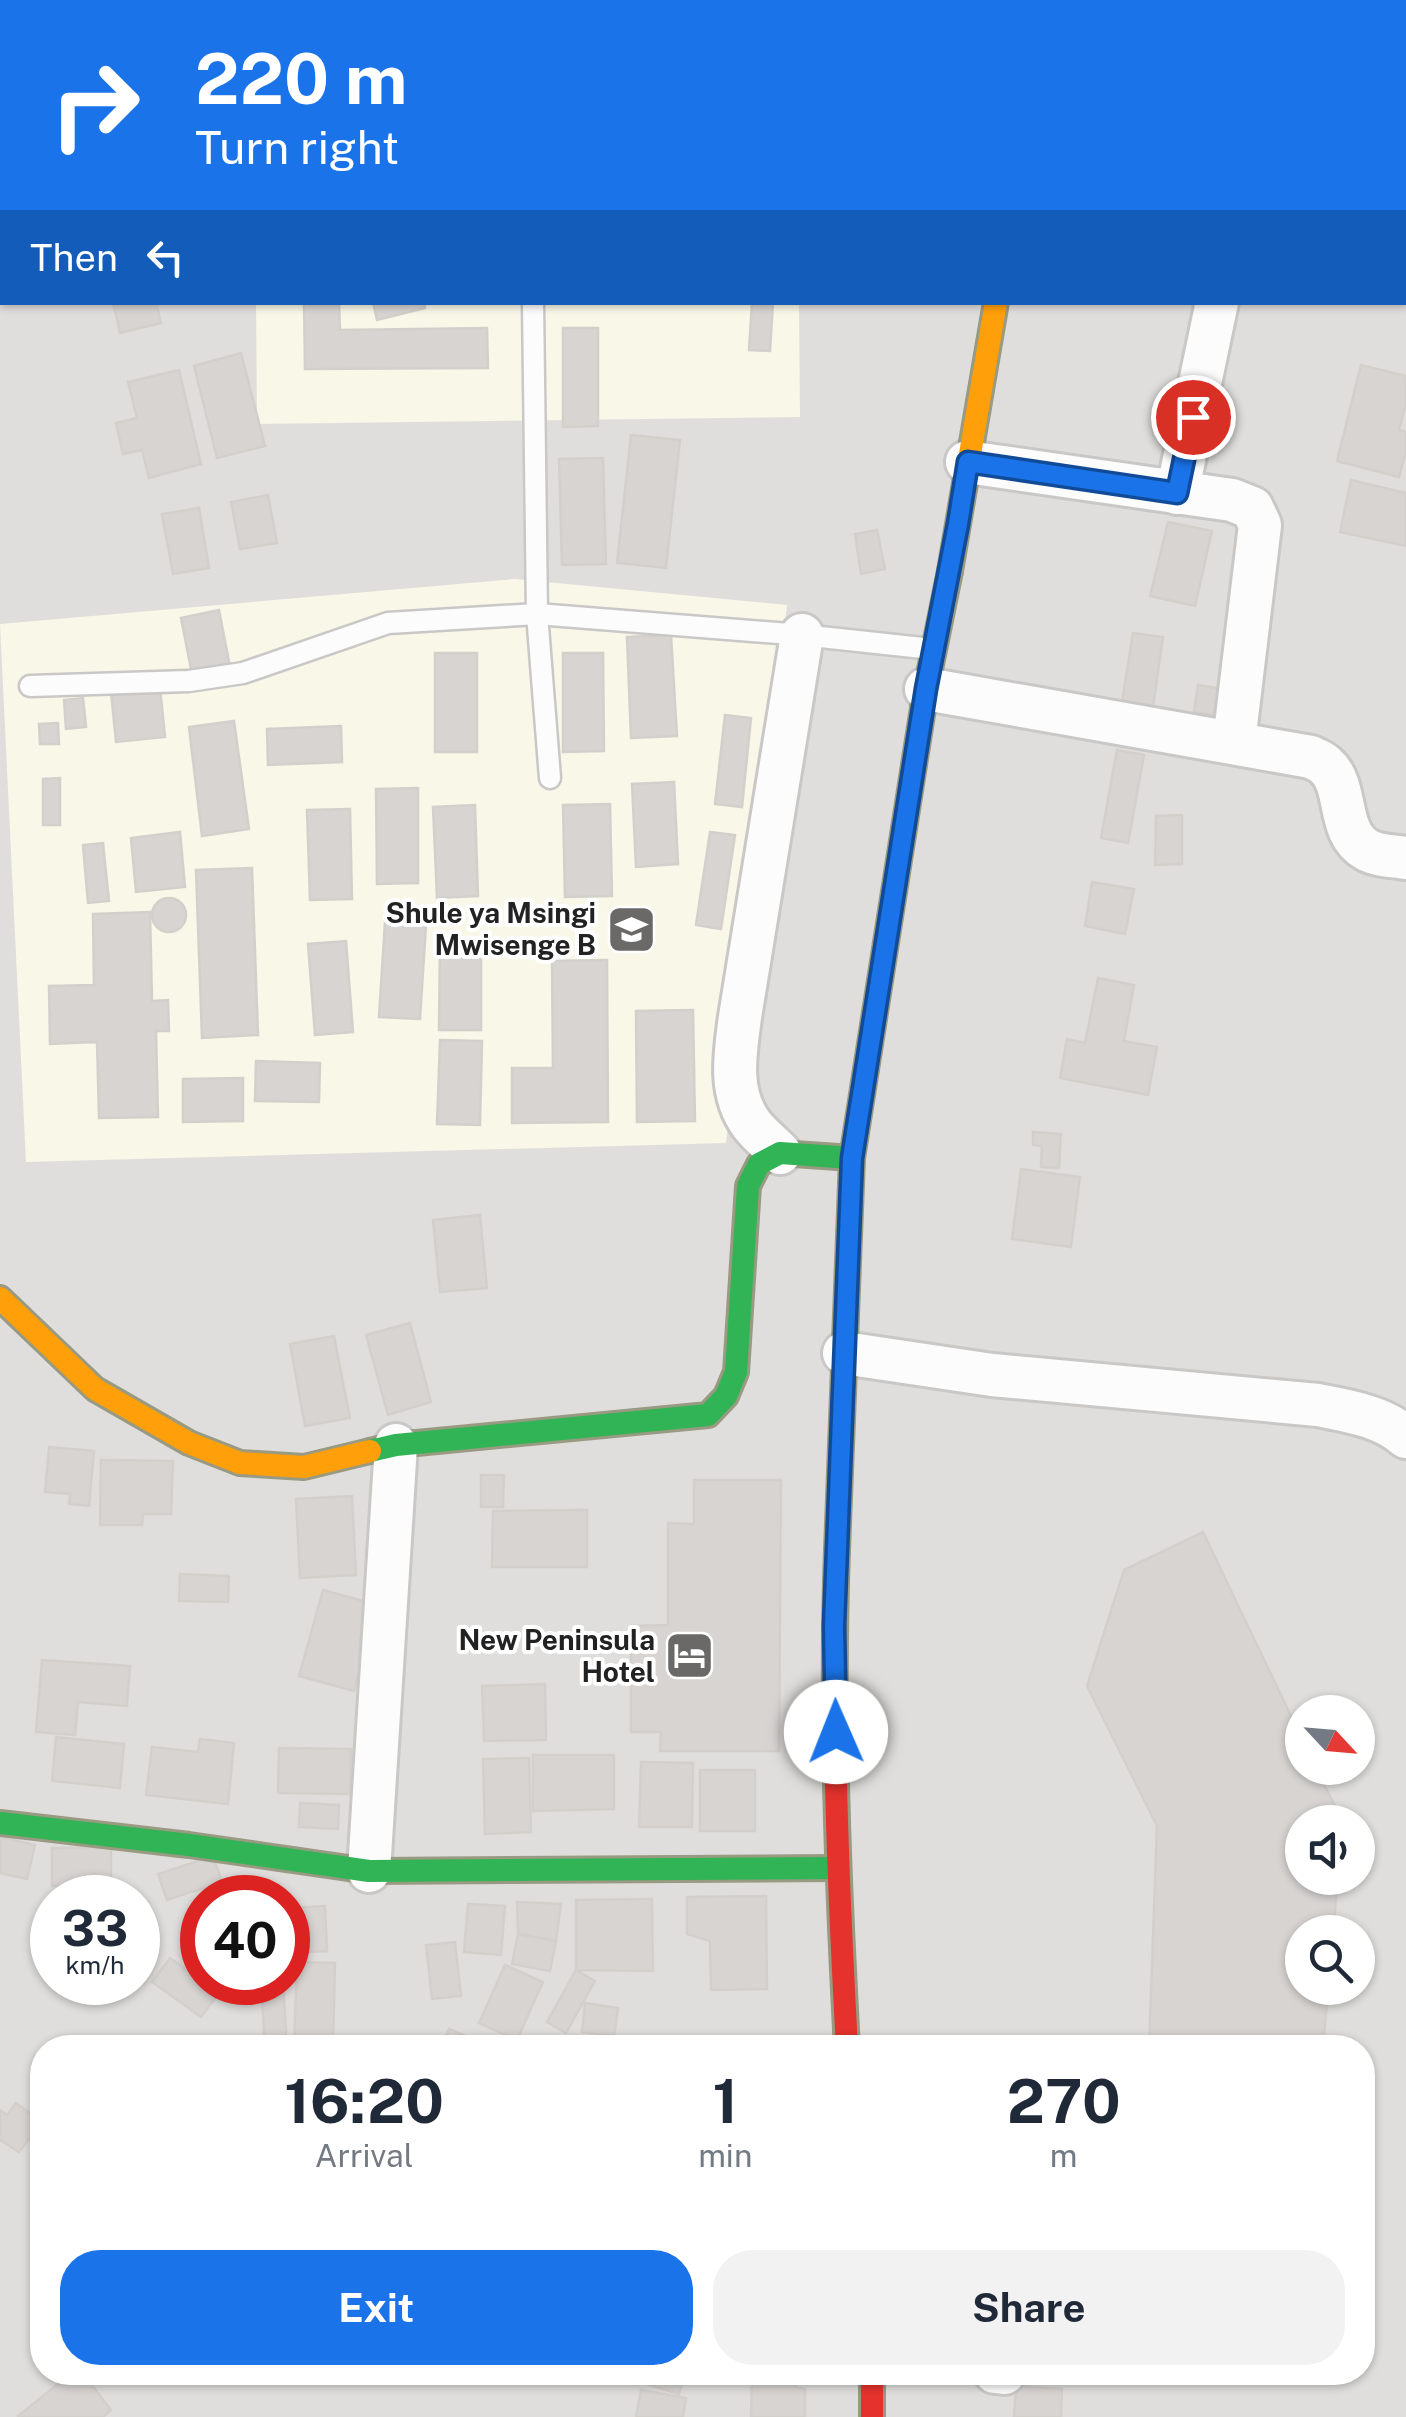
<!DOCTYPE html>
<html lang="en">
<head>
<meta charset="utf-8">
<style>
  :root { --surface:#fff; --page:#f2f2f3; --text:#1f2937; --muted:#747a83; --accent:#1a73e8 }
  body { margin:0; font-family:"Public Sans",sans-serif; background:var(--page); color:var(--text); height:100vh; display:flex; flex-direction:column; font-size:38px; white-space:nowrap }
  * { box-sizing:border-box; margin:0 }
  p { font-size:32px; color:var(--muted) }
  .icon { flex:none; width:55px; height:55px; fill:none; stroke:currentColor; stroke-width:2; stroke-linecap:round; stroke-linejoin:round }
  .map { position:relative; flex:1; overflow:hidden }
  .details { position:absolute; left:30px; top:2035px; width:1345px; height:350px; display:flex; flex-direction:column; background:var(--surface); border-radius:40px; box-shadow:0 2px 8px #0004 }
  .details>* { flex:none }
  .guide { position:absolute; left:0px; top:0px; width:1408px; height:305px; box-shadow:0 2px 8px #0004; background:#1a73e8; color:#fff; overflow:hidden }
  .needle { width:65px; rotate:116deg }
  .buttons { position:absolute; left:1285px; top:1695px; display:grid; gap:20px }
  .buttons a { display:grid; place-items:center; width:90px; height:90px; border-radius:50%; background:var(--surface); box-shadow:0 2px 8px #0004; font-size:50px }
  .speed { position:absolute; left:30px; top:1875px; display:flex; gap:20px; font-size:50px; font-weight:700; text-align:center }
  .speed>* { display:grid; place-content:center; width:130px; height:130px; border-radius:50%; background:var(--surface); box-shadow:0 2px 8px #0004; line-height:1 }
  .speed small { font-size:25px; font-weight:400 }
  .speed .limit { border:15px solid #d22; background:#fff; color:#111 }
  .pin { position:absolute; display:grid; place-items:center; width:85px; height:85px; color:#fff; margin:-42px; border:5px solid #fff; border-radius:50%; box-shadow:0 2px 10px #0007 }
  .me { position:absolute; width:110px; margin:-55px; rotate:359deg; stroke-linejoin:round; filter:drop-shadow(0 0 8px #0008) }
  .turn { display:flex; align-items:center; gap:35px; height:210px; padding:0 30px; font-size:45px }
  .turn .icon { width:130px; height:130px; stroke-width:2.5 }
  .turn b { display:block; font-size:70px; line-height:85px }
  .then { display:flex; align-items:center; height:95px; padding:0 30px; background:#0003; gap:20px; font-size:38px }
  .eta { display:flex; justify-content:space-evenly; align-items:center; height:170px; text-align:center }
  .eta b { font-size:60px; font-weight:700; line-height:70px }
  .action { display:flex; gap:20px; margin-top:auto; padding:20px 30px }
  .action a { flex:1; height:115px; border-radius:40px; background:var(--accent); color:#fff; font-size:40px; font-weight:700; line-height:115px; text-align:center }
  .action a+a { background:var(--page); color:var(--text) }
  .map>svg:first-child { display:block }
  .residential { fill:#dfdedc; fill-rule:evenodd }
  .education { fill:#f8f7e8 }
  .building { fill:#d7d4d2; stroke:#d3d0cc; stroke-width:2.5 }
  .lines { fill:none; stroke-linecap:round; stroke-linejoin:round }
  .lane-casing { stroke:#c9c8c7; stroke-width:25 }
  .street-casing { stroke:#c9c8c7; stroke-width:48 }
  .fast-casing { stroke:#999a82; stroke-width:28 }
  .slow-casing { stroke:#999a82; stroke-width:28 }
  .jam-casing { stroke:#999a82; stroke-width:28 }
  .lane { stroke:#fdfcfc; stroke-width:20 }
  .street { stroke:#fdfcfc; stroke-width:42 }
  .fast { stroke:#30b455; stroke-width:22 }
  .slow { stroke:#ff9f0a; stroke-width:22 }
  .jam { stroke:#e5322d; stroke-width:22 }
  .route-casing { stroke:#114b97; stroke-width:25 }
  .route { stroke:#1a73e8; stroke-width:18 }
  .labels { text-anchor:middle; stroke-width:8; stroke-linejoin:round; paint-order:stroke }
  .poi-label { font-size:28px; font-weight:bold; fill:#222; stroke:#fff; text-anchor:end }
</style>
</head>
<body>
<div class="map">
<svg width="1406" height="2417" viewBox="0 0 1406 2417">
  <rect width="100%" height="100%" fill="#f0eeeb"/>
  <path class="residential" d="M0 0H1406V2417H0ZM2 2H1405V302H2ZM1302 1712H1358V1768H1302ZM1302 1822H1358V1878H1302ZM52 1898H138V1982H52ZM202 1898H288V1982H202ZM1302 1932H1358V1988H1302ZM42 2048H1362V2372H42Z"/>
  <g class="education">
    <rect x="254" y="0" width="542" height="2"/>
    <path d="M256 303H799L800 417 257 424Z"/>
    <path d="M515 579 787 605 726 1143 26 1162 0 624Z"/>
  </g>
  <g class="building">
    <path d="M113 302H156L161 323 120 333Z"/>
    <path d="M304 302H339L340 330 487 328 488 368 305 369Z"/>
    <path d="M373 302H424L425 308 377 320Z"/>
    <path d="M752 302H773L770 351 749 350Z"/>
    <path d="M563 328H598V426L563 427Z"/>
    <path d="M241 353 265 446 217 458 194 366Z"/>
    <path d="M1361 365 1406 376V403L1399 430 1406 432V451L1399 477 1337 461Z"/>
    <path d="M179 370 201 464 149 478 142 450 123 454 116 423 137 418 128 382Z"/>
    <path d="M631 435 680 440 666 568 617 563Z"/>
    <path d="M603 458 606 564 562 565 559 459Z"/>
    <path d="M1351 480 1406 493V546L1340 532Z"/>
    <path d="M268 495 277 543 240 549 231 502Z"/>
    <path d="M199 508 209 568 173 574 162 514Z"/>
    <path d="M1168 522 1212 531 1195 606 1150 596Z"/>
    <path d="M877 530 885 569 861 574 855 534Z"/>
    <path d="M219 610 230 667 192 674 181 618Z"/>
    <path d="M1133 633 1163 637 1153 707 1122 702Z"/>
    <path d="M671 635 677 736 631 738 627 637Z"/>
    <rect x="435" y="653" width="42" height="99"/>
    <path d="M563 653H603L604 751 563 752Z"/>
    <path d="M1198 685 1223 689 1220 715 1194 712Z"/>
    <path d="M160 687 165 737 116 742 111 692Z"/>
    <path d="M83 698 86 727 66 729 64 700Z"/>
    <path d="M725 715 751 718 742 807 715 804Z"/>
    <path d="M234 721 249 829 202 836 189 727Z"/>
    <path d="M58 723 59 744H40L39 724Z"/>
    <path d="M341 726 342 762 268 765 267 729Z"/>
    <path d="M1117 750 1144 755 1128 843 1101 838Z"/>
    <path d="M60 778V825H43V779Z"/>
    <path d="M674 782 678 864 636 867 632 784Z"/>
    <path d="M418 788V883L377 884 376 789Z"/>
    <path d="M610 804 612 896 565 897 563 805Z"/>
    <path d="M475 805 478 896 437 898 433 807Z"/>
    <path d="M350 809 352 899 310 900 307 810Z"/>
    <path d="M1182 815V864L1155 865 1156 816Z"/>
    <path d="M180 832 185 887 136 892 131 838Z"/>
    <path d="M710 832 735 835 721 929 696 925Z"/>
    <path d="M103 843 109 901 88 903 83 845Z"/>
    <path d="M252 868 258 1035 202 1038 196 870Z"/>
    <path d="M1092 882 1134 889 1125 934 1085 926Z"/>
    <circle cx="169" cy="915" r="17"/>
    <path d="M150 912 152 1001 168 1000 169 1031H156L158 1117 99 1118 97 1042 50 1044 49 986 94 985 93 914Z"/>
    <path d="M385 922 426 925 420 1019 379 1017Z"/>
    <path d="M440 940H481V1030H439Z"/>
    <path d="M346 941 353 1032 315 1035 308 944Z"/>
    <path d="M607 960 608 1122 512 1123V1068H553L552 961Z"/>
    <path d="M1098 978 1134 985 1124 1041 1157 1047 1148 1095 1060 1078 1067 1039 1085 1043Z"/>
    <path d="M693 1010 695 1121 637 1122 636 1011Z"/>
    <path d="M440 1040 482 1041 480 1125 437 1124Z"/>
    <path d="M256 1061 320 1063 319 1102 255 1101Z"/>
    <path d="M243 1078V1121L183 1122V1079Z"/>
    <path d="M1033 1132 1061 1134 1059 1168 1041 1167 1042 1146 1033 1145Z"/>
    <path d="M1021 1169 1080 1177 1071 1247 1012 1239Z"/>
    <path d="M480 1215 487 1288 440 1292 433 1220Z"/>
    <path d="M410 1323 431 1402 388 1415 366 1335Z"/>
    <path d="M334 1336 350 1418 305 1426 290 1344Z"/>
    <path d="M49 1447 94 1451 89 1506 69 1504 70 1494 45 1492Z"/>
    <path d="M101 1460 173 1461 171 1514H143L142 1525H100Z"/>
    <path d="M481 1475H504L503 1507H481Z"/>
    <path d="M694 1480H781L779 1751H660L661 1732H631V1626L668 1625V1523L694 1524Z"/>
    <path d="M352 1496 356 1575 300 1578 296 1499Z"/>
    <path d="M587 1510V1567H492L493 1511Z"/>
    <path d="M1203 1532 1302 1739V1768H1316L1343 1822H1302V1878H1338L1333 1932H1302V1988H1328L1323 2048H1149L1157 1826 1087 1686 1124 1570Z"/>
    <path d="M180 1574 229 1576 228 1602 179 1601Z"/>
    <path d="M323 1590 378 1605 354 1691 299 1676Z"/>
    <path d="M42 1660 130 1666 127 1706 78 1702 75 1735 36 1732Z"/>
    <path d="M545 1684 546 1740 484 1741 482 1686Z"/>
    <path d="M56 1737 124 1744 120 1788 52 1781Z"/>
    <path d="M200 1739 234 1743 228 1804 146 1795 152 1747 198 1752Z"/>
    <path d="M279 1748 351 1749 350 1794 278 1793Z"/>
    <path d="M533 1755H614V1809L533 1811Z"/>
    <path d="M529 1758 531 1832 485 1834 483 1759Z"/>
    <path d="M641 1762 693 1763 692 1827H639Z"/>
    <rect x="700" y="1770" width="55" height="61"/>
    <path d="M300 1803 339 1805 338 1829 299 1827Z"/>
    <path d="M0 1837 35 1845 27 1879 0 1873Z"/>
    <path d="M111 1847V1885L52 1886V1848Z"/>
    <path d="M213 1856 222 1882 167 1900 158 1874Z"/>
    <path d="M766 1896 767 1989 711 1990 710 1941 687 1934V1897Z"/>
    <path d="M652 1899 653 1971 576 1970V1900Z"/>
    <path d="M517 1902 561 1904 556 1941 518 1934Z"/>
    <path d="M468 1904 505 1906 501 1955 464 1952Z"/>
    <path d="M325 1906 327 1951 288 1953V1908Z"/>
    <path d="M518 1934 556 1941 550 1971 512 1964Z"/>
    <path d="M455 1942 461 1996 432 1999 426 1945Z"/>
    <path d="M170 1958 219 1993 201 2017 152 1982Z"/>
    <path d="M297 1962 335 1963 333 2048H294Z"/>
    <path d="M505 1965 543 1982 517 2040 479 2023Z"/>
    <path d="M576 1970 595 1981 566 2033 547 2022Z"/>
    <path d="M261 1982H283L287 2048H265Z"/>
    <path d="M585 2003 618 2008 614 2036 582 2032Z"/>
    <path d="M449 2029 480 2042 477 2048H441Z"/>
    <path d="M16 2103 42 2122 19 2152 0 2140V2110L7 2115Z"/>
    <path d="M73 2372H82L111 2410 103 2417H19L18 2416Z"/>
    <path d="M653 2372H686L679 2394 649 2385Z"/>
    <path d="M752 2372H799L795 2387 805 2389V2417H751Z"/>
    <path d="M1016 2386 1062 2389 1061 2417H1014Z"/>
    <path d="M641 2390 686 2398 683 2417H636Z"/>
  </g>
  <g class="lines">
    <defs>
      <g id="lane">
        <path d="M529 0V2"/>
        <path d="M533 302 537 614 550 778"/>
        <path d="M30 686 189 681 243 673 388 623 537 614 802 635 932 649"/>
      </g>
      <g id="street">
        <path d="M1273 2V0"/>
        <path d="M967 462 1232 500 1252 508 1260 525 1234 742"/>
        <path d="M1177 493 1217 302"/>
        <path d="M926 689 1311 757C1316 760 1321 761 1325 765 1350 786 1335 832 1367 850 1378 856 1394 856 1406 858"/>
        <path d="M780 1153C771 1144 760 1135 752 1125 728 1093 735 1054 740 1017L802 635"/>
        <path d="M844 1353 992 1375 1318 1405C1348 1411 1382 1416 1406 1437"/>
        <path d="M369 1871 396 1445"/>
        <path d="M995 2372 1004 2373"/>
      </g>
      <g id="fast">
        <path d="M370 1451 396 1445 708 1415 726 1396 736 1372 748 1186 759 1164 780 1153 852 1158"/>
        <path d="M837 1550 852 1158 926 689 950 571"/>
        <path d="M0 1823 189 1845 369 1871 837 1868"/>
      </g>
      <g id="slow">
        <path d="M950 571 996 302"/>
        <path d="M0 1298 95 1389 189 1443 240 1463 304 1467 370 1451"/>
      </g>
      <g id="jam">
        <path d="M1051 0V2"/>
        <path d="M837 1550C831 1716 838 1882 847 2048"/>
        <path d="M872 2372V2417"/>
      </g>
    </defs>
    <use href="#lane" class="lane-casing"/>
    <use href="#street" class="street-casing"/>
    <use href="#fast" class="fast-casing"/>
    <use href="#slow" class="slow-casing"/>
    <use href="#jam" class="jam-casing"/>
    <use href="#lane" class="lane"/>
    <use href="#street" class="street"/>
    <use href="#fast" class="fast"/>
    <use href="#slow" class="slow"/>
    <use href="#jam" class="jam"/>
  </g>
  <g class="lines">
    <defs>
      <path id="route" d="M836 1732 834 1626 852 1158 926 689 958 524 968 462 1177 493 1193 417"/>
    </defs>
    <use href="#route" class="route-casing"/>
    <use href="#route" class="route"/>
  </g>
  <defs>
    <symbol id="school-square" viewBox="-11 -11 22 22"><rect x="-9" y="-9" width="18" height="18" rx="4" fill="#6a6968" stroke="#fff"/><path d="M0-5L7-2L0 1L-7-2ZM-4 1L0 2.5L4 1V4Q0 6-4 4Z" fill="#fff"/></symbol>
    <symbol id="hotel-square" viewBox="-11 -11 22 22"><rect x="-9" y="-9" width="18" height="18" rx="4" fill="#6a6968" stroke="#fff"/><path d="M-6-4.5h1.5V1H6V5H4.5V3h-9V5H-6ZM-4 0a1.8 1.8 0 1 1 3.6 0ZM.5 0V-2.5h3Q6-2.5 6 0Z" fill="#fff"/></symbol>
  </defs>
  <g fill-rule="evenodd">
    <use href="#school-square" x="604" y="902" width="55" height="55"/>
    <use href="#hotel-square" x="662" y="1628" width="55" height="55"/>
  </g>
  <g class="labels">
    <g class="poi-label">
      <text x="596" y="923">Shule ya Msingi<tspan x="596" dy="32">Mwisenge B</tspan></text>
      <text x="655" y="1650">New Peninsula<tspan x="655" dy="32">Hotel</tspan></text>
    </g>
  </g>
</svg>
<div class="buttons">
<a><svg class="needle" viewBox="-14 -14 28 28"><path d="M0-13l5 13h-10z" fill="#e53935"/><path d="M0 13l5-13h-10z" fill="#747a83"/></svg></a>
<a><svg class="icon" aria-label="sound" viewBox="0 0 24 24"><path d="M4 9h4l5-4v14l-5-4H4zM17 9q2 3 0 6"/></svg></a>
<a><svg class="icon" aria-label="search" viewBox="0 0 24 24"><circle cx="10" cy="10" r="6"/><path d="M15 15l6 6"/></svg></a>
</div>
<div class="speed"><div>33<small>km/h</small></div><div class="limit">40</div></div>
<div class="pin" style="left:1193px;top:417px;background:#d93025"><svg class="icon" aria-label="arrive" viewBox="0 0 24 24"><path d="M6 21V4h12l-3 4 3 4H6"/></svg></div>
<svg class="me" style="left:836px;top:1732px" viewBox="-20 -20 40 40"><circle r="19" fill="#fff"/><path d="M0-13L10 11 0 6-10 11z" fill="#1a73e8"/></svg>
<div class="guide">
<div class="turn"><svg class="icon" aria-label="right" viewBox="0 0 24 24"><path d="M7 20v-9h11M14 6l5 5-5 5"/></svg><div><b>220 m</b>Turn right</div></div>
<div class="then">Then<svg class="icon" aria-label="left" viewBox="0 0 24 24"><path d="M17 20v-9H6M10 6l-5 5 5 5"/></svg></div>
</div>
<section class="details">
<div class="eta">
<div><b>16:20</b><p>Arrival</p></div>
<div><b>1</b><p>min</p></div>
<div><b>270</b><p>m</p></div>
</div>
<div class="action"><a>Exit</a><a>Share</a></div>
</section>
</div>
</body>
</html>
